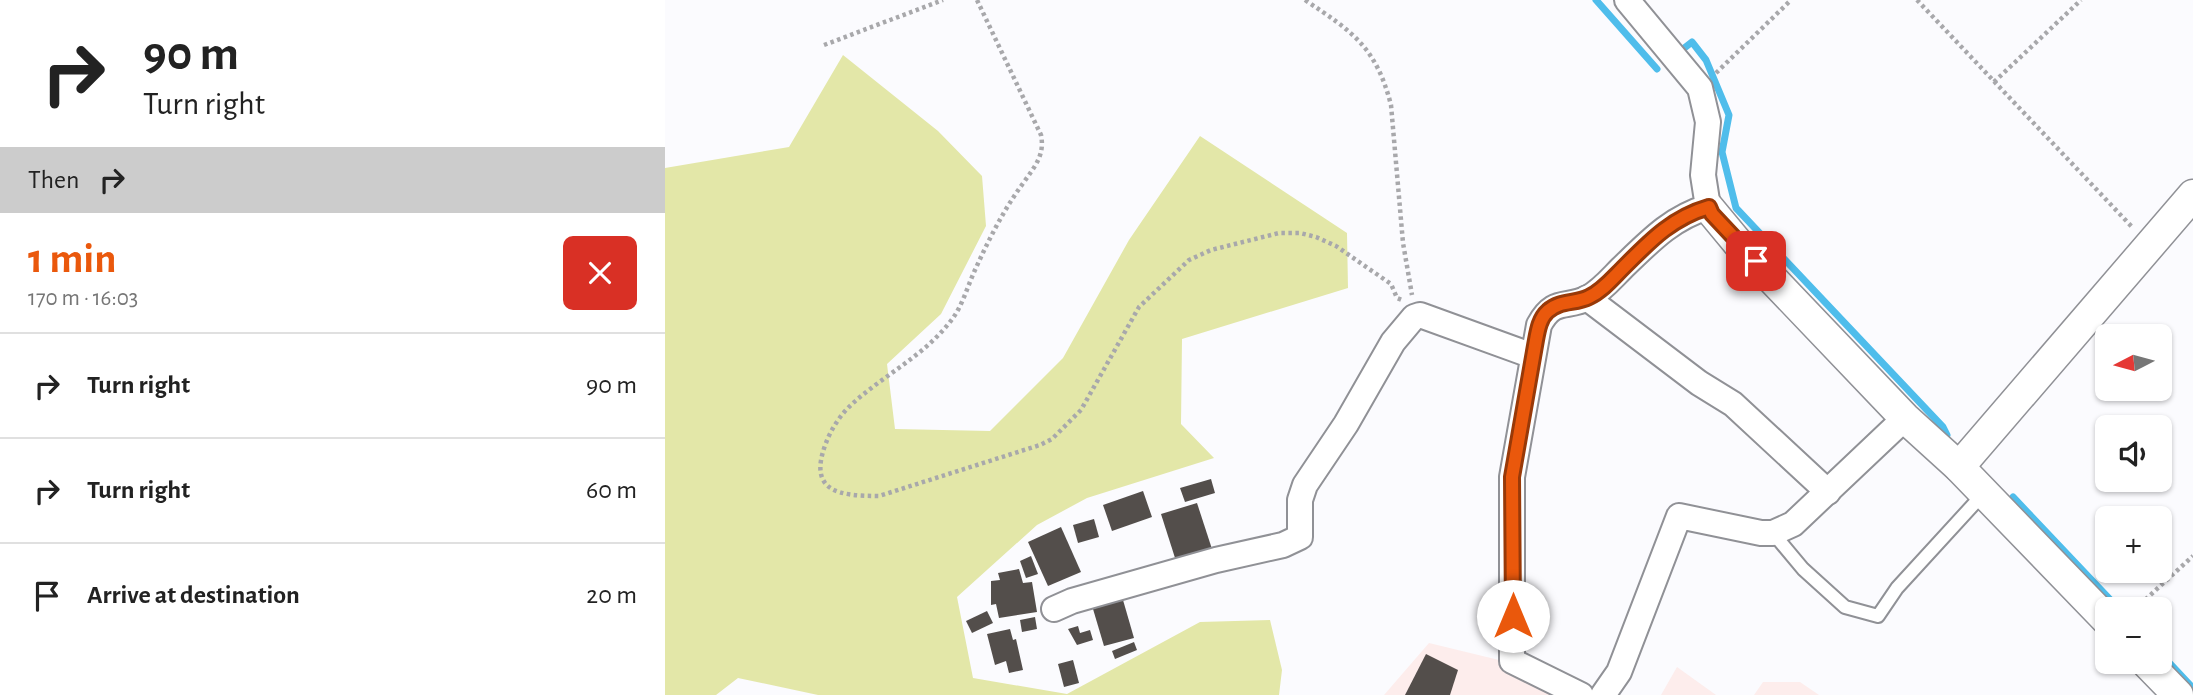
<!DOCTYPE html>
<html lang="en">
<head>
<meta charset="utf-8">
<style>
  :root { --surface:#fff; --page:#f6f6f6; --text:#222; --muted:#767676; --line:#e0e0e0; --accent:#ea580c }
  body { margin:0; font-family:"Alegreya Sans",sans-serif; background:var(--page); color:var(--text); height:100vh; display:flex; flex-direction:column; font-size:26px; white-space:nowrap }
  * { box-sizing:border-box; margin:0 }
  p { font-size:23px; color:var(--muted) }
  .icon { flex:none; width:38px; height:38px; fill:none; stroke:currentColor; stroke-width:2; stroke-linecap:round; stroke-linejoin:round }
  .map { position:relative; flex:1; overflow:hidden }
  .details { display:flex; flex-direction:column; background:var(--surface); width:665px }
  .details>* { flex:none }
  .guide { background:#fff; color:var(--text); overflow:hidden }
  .needle { width:46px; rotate:264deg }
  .tools { position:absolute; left:1430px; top:324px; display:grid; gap:14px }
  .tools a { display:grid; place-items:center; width:77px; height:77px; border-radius:10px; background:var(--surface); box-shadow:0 2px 5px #0004; font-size:35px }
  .pin { position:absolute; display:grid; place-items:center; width:60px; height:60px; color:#fff; margin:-30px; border-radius:14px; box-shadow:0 4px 10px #0006 }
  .me { position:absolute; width:77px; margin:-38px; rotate:0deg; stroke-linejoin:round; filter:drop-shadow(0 0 5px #0008) }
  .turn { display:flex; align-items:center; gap:24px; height:147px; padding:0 28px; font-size:32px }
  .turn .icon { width:91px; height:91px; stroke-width:2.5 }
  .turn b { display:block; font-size:49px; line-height:60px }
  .then { display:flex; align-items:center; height:66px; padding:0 28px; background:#0003; gap:14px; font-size:26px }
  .round { display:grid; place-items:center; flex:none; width:74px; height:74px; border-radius:10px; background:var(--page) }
  .head { display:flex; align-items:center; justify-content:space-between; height:119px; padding:0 28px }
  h1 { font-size:42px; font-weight:700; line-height:52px; color:var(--accent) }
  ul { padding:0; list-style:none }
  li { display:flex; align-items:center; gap:21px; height:105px; padding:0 28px; border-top:2px solid var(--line) }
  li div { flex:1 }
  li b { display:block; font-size:26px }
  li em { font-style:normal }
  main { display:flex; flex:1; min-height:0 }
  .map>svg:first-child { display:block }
  .education { fill:#fdedec }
  .green { fill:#e3e7a8 }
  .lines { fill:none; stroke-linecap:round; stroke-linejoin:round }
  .stream { stroke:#4fbdeb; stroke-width:7 }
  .building { fill:#534e4b }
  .service-casing { stroke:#909196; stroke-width:16 }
  .minor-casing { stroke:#909196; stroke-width:28 }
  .tertiary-casing { stroke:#909196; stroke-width:33 }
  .path { stroke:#a8a8ab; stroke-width:4.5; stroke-dasharray:3.5 3.5; stroke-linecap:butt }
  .service { stroke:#fff; stroke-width:12 }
  .minor { stroke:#fff; stroke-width:24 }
  .tertiary { stroke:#fff; stroke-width:30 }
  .route-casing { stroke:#983908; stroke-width:18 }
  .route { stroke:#ea580c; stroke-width:12 }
</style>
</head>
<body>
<main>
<section class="details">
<div class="guide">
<div class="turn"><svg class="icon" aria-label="right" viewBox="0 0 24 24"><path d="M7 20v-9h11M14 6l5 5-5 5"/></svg><div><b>90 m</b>Turn right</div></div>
<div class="then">Then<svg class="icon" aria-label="right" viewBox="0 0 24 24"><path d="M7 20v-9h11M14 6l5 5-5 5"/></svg></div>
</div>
<div class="head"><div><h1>1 min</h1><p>170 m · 16:03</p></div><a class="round" style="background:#d93025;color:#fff"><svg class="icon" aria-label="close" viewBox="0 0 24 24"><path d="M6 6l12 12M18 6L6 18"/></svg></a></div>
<ul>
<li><svg class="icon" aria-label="right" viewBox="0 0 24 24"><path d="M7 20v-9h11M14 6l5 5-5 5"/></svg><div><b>Turn right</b></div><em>90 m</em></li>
<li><svg class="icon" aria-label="right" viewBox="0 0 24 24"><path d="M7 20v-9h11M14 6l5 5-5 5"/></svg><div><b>Turn right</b></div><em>60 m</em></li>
<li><svg class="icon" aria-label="arrive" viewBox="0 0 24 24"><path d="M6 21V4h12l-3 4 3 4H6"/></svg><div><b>Arrive at destination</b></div><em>20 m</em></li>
</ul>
</section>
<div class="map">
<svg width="1528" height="695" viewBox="0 0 1528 695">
  <rect width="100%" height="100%" fill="#fbfbfe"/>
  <g class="education">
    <path d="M764 643 834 660 836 666 892 695H719Z"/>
    <path d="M1012 667 1051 695H996Z"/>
    <path d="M1098 682H1135L1154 695H1089Z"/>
  </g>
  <path class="green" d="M178 55 273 131 317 176 321 226 276 314 222 364 230 429 325 431 398 358 464 240 535 136 682 233 683 288 517 339 516 424 549 458 422 498 372 525 292 597 308 678 402 694 535 622 605 620 617 670 614 695H153L73 678 51 695H0V168L124 147Z"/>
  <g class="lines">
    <g class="stream">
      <path d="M931 0 992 69"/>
      <path d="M1018 49 1027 42 1041 60 1064 115 1057 152 1071 208 1278 427 1282 435"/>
      <path d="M1348 497 1454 609"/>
      <path d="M1494 652 1528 688"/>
    </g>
  </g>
  <g class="building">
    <path d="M546 479 550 493 520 502 515 488Z"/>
    <path d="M478 491 487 517 447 531 438 505Z"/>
    <path d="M532 503 547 549 511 561 496 514Z"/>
    <path d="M429 519 434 537 413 543 408 525Z"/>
    <path d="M396 527 416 572 383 586 363 542Z"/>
    <path d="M366 556 373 574 361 578 355 561Z"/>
    <path d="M354 569 358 583 367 582 372 612 334 618 331 604 326 605V581L335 580 333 573Z"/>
    <path d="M458 600 469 638 439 646 428 609Z"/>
    <path d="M322 611 328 623 307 633 301 621Z"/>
    <path d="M370 617 372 629 357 632 355 620Z"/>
    <path d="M413 626 415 633 425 630 428 640 412 645 403 629Z"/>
    <path d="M345 629 348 640 351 639 358 670 344 673 341 661 330 665 322 634Z"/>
    <path d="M469 642 472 650 450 659 447 651Z"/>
    <path d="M761 654 793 670 785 695H740Z"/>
    <path d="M408 660 414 683 399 687 393 664Z"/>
  </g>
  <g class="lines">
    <defs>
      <path id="service" d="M1108 533 1138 569 1180 607 1213 616 1232 588 1319 493"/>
      <g id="minor">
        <path d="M922 298 1034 383 1068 404 1163 492"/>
        <path d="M389 609 407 601 551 560 618 545 635 537V500L640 485 681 424 728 342 749 317 755 315 868 356"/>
        <path d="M916 695 847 661V477L874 325C889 297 901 309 923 298 936 291 946 279 956 269 984 242 1006 218 1043 207L1038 175 1043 122 1035 88 962 0"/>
        <path d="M938 695 954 672 1014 516 1096 533H1108L1128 524 1240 418"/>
      </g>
      <g id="tertiary">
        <path d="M1043 207 1072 242 1240 418 1294 467 1442 620"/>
        <path d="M1294 467 1528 195"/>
        <path d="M1481 662 1513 695"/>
      </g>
    </defs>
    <use href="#service" class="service-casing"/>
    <use href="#minor" class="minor-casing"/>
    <use href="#tertiary" class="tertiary-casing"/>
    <g class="path">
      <path d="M312 0 376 135C380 155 370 166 359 182 339 209 324 239 310 270 303 285 298 304 288 318 261 355 220 374 187 404 176 414 166 429 161 443 142 492 174 496 214 496L375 445 387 439 416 410 474 307 524 260 546 250 614 233H635L651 237 671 246 726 284 732 298 737 300"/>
      <path d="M640 0C688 32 711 47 726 105L738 243 747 295"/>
      <path d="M1252 0 1468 228"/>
      <path d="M159 45 278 0"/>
      <path d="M1051 73 1126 0"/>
      <path d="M1329 82 1416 0"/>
      <path d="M1470 609 1528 556"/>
    </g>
    <use href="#service" class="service"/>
    <use href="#minor" class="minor"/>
    <use href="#tertiary" class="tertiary"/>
  </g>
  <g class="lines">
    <defs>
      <path id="route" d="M848 616 847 477 871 340C873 329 875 318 883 311 895 300 911 304 924 297 937 291 947 279 957 269 984 242 1006 218 1044 207L1047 214 1091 261"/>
    </defs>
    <use href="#route" class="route-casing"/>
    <use href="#route" class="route"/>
  </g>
</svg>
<div class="tools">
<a><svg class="needle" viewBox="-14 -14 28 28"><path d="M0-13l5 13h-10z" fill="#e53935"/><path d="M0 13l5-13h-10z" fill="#767676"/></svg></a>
<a><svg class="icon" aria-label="sound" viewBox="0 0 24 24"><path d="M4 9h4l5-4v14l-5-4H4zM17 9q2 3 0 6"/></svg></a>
<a>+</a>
<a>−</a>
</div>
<div class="pin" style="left:1091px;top:261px;background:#d93025"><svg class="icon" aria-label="arrive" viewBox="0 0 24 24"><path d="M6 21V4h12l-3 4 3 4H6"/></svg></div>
<svg class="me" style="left:848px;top:616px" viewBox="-20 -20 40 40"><circle r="19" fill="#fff"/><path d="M0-13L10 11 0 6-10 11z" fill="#ea580c"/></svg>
</div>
</main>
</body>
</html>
